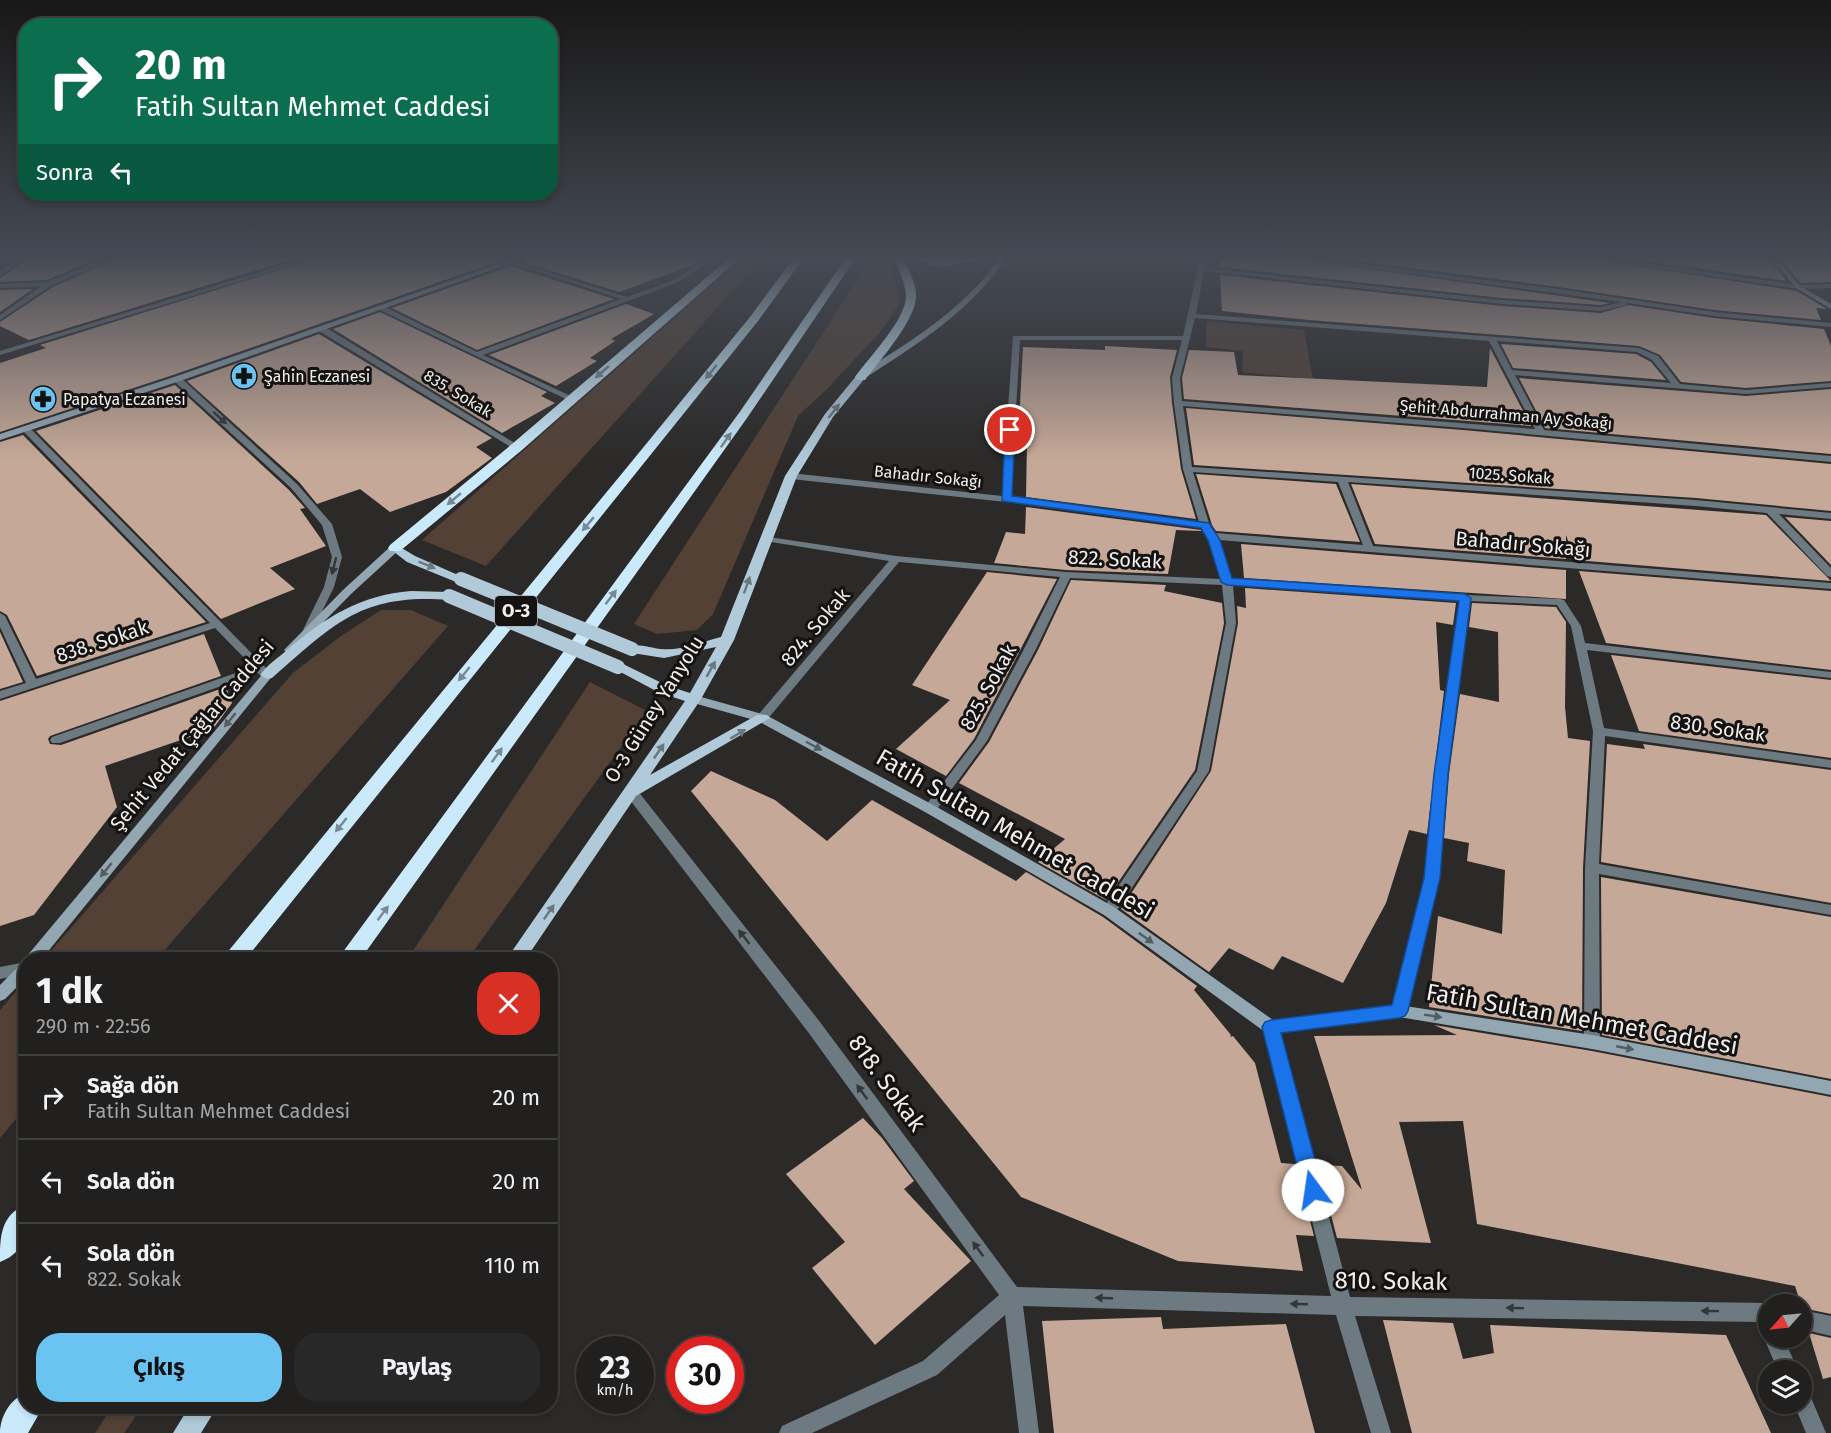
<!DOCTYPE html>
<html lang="tr">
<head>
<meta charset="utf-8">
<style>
  :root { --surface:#21201f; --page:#292828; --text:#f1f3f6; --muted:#a2a3a4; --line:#3e3e3d; --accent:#6bc3f2 }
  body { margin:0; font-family:"Fira Sans",sans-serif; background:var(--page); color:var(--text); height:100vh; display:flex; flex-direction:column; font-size:22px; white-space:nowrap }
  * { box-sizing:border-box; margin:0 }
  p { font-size:20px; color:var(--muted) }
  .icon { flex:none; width:33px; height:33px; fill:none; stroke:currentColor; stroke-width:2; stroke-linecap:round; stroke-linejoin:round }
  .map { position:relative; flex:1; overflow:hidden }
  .drawer { position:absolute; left:18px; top:952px; width:540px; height:462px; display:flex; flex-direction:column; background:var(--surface); border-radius:24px; box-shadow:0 3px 9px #0003,0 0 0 2px var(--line) }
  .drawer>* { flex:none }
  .banner { position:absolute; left:18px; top:18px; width:540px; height:183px; border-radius:24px; box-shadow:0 3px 9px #0003,0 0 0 2px var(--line); background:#0b6e4f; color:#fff; overflow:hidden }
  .needle { width:39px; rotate:243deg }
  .controls { position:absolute; left:1758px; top:1294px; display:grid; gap:12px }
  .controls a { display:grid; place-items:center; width:54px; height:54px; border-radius:50%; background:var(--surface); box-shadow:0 3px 9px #0003,0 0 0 2px var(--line); font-size:30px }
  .speed { position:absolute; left:576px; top:1336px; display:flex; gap:12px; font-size:30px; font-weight:700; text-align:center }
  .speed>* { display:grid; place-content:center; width:78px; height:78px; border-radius:50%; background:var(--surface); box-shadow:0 3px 9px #0003,0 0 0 2px var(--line); line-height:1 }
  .speed small { font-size:15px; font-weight:400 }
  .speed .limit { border:9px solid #d22; background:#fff; color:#111 }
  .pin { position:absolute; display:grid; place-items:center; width:51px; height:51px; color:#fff; margin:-26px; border:3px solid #fff; border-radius:50%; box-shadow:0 2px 6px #0007 }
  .me { position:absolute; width:66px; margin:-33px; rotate:346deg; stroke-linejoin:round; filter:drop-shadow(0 0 4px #0008) }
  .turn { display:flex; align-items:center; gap:21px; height:126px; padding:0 18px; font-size:27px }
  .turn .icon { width:78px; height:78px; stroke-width:2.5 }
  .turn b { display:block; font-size:42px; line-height:51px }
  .then { display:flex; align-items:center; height:57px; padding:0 18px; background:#0003; gap:12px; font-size:22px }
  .round { display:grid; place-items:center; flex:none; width:63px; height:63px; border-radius:24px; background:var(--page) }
  .overview { display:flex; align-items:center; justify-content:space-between; height:102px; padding:0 18px }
  h1 { font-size:36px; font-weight:700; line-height:45px }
  .action { display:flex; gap:12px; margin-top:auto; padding:12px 18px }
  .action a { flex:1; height:69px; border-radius:24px; background:var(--accent); color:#111; font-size:24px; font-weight:700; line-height:69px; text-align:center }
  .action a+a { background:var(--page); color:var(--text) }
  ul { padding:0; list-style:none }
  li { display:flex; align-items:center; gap:18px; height:84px; padding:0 18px; border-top:2px solid var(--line) }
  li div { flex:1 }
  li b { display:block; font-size:22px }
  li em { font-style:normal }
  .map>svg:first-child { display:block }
  .green { fill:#534136 }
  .building { fill:#c5a897 }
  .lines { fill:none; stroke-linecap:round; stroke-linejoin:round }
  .street { fill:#6d7a81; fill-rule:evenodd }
  .secondary { fill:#93a7b3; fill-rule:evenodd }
  .primary { fill:#b0cad9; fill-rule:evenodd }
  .highway { fill:#caeafc; fill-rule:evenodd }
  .primary-bridge { stroke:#b0cad9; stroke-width:14 }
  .oneway { fill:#788993 }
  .oneway2 { fill:#6a787f }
  .oneway3 { fill:#333739 }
  .oneway4 { fill:#545d62 }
  .route { fill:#1a73e8; stroke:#114b97; stroke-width:1.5 }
  .labels { text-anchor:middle; stroke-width:6; stroke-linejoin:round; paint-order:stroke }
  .far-poi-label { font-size:16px; fill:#f1efee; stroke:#141312; text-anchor:start }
  .far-street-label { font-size:16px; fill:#f1efee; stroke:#141312 }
  .shield { fill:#141312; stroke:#afadac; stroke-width:1.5 }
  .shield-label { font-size:18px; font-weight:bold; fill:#f1efee }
  .street-label { font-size:20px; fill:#f1efee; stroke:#141312 }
  .near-street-label { font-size:24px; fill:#f1efee; stroke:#141312 }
</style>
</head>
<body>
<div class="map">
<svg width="1831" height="1433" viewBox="0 0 1831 1433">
  <rect width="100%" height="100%" fill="#2c2a29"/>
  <g class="green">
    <path d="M741 259H761L486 566 422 540Z"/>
    <path d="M871 259 890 261 900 303 881 331 825 391 798 416 713 614 697 630 657 634 634 624Z"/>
    <path d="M1206 321 1304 330 1313 379 1242 372 1243 351 1206 347Z"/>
    <path d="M381 610H411L448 626 156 960H43L293 673 341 636Z"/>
    <path d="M590 682 647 711 467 960H407Z"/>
    <path d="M25 981V1108L0 1138V1010Z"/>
    <path d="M112 1407H142L124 1433H95Z"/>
  </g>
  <g class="building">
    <path d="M28 259H96L47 280 0 282V278Z"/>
    <path d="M116 259H293L29 340 0 326V322L53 287Z"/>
    <path d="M315 259H505L173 375 0 432V363L46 348 40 345Z"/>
    <path d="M525 259H698L693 265 619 292 522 262Z"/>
    <path d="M1219 259H1297L1610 303 1601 305 1502 298 1219 267Z"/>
    <path d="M1342 259H1591L1797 291 1827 309 1816 308 1821 320 1714 310 1566 288Z"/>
    <path d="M1632 259H1769L1787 281Z"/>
    <path d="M1781 259H1831V282L1800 283Z"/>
    <path d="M511 266 614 299 477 350 392 308Z"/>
    <path d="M1220 275 1502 306 1601 313 1628 305 1714 318 1824 329 1831 346V381L1746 388 1681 382 1660 355 1639 346 1309 320 1222 311Z"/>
    <path d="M33 289 0 312V290Z"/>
    <path d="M626 304 654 314 611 339 615 341 590 358 597 361 556 386 489 355Z"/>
    <path d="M380 312 547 392 541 396 555 403 502 433 333 329Z"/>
    <path d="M319 334 492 438 476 447 492 458 446 492 390 512 360 489 317 504 299 482 187 381Z"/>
    <path d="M1501 344 1636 354 1651 362 1666 380 1513 368Z"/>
    <path d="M1105 346 1177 350 1170 377 1172 403 1181 469 1196 519 1026 497 1027 441H1018L1023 347 1105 350Z"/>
    <path d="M1490 348 1531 426 1184 399 1182 378 1189 350 1234 352 1238 375 1487 387Z"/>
    <path d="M1519 378 1746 396 1831 389V454L1545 428Z"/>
    <path d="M175 385 289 490 305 508 300 509 326 546 270 568 295 589 221 619 36 431Z"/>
    <path d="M1186 408 1463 430 1831 464V511L1696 498 1194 465Z"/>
    <path d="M23 435 206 622 37 676 7 615 0 611V442Z"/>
    <path d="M1196 474 1336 484 1360 542 1216 531 1212 525Z"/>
    <path d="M1351 484 1766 515 1831 581 1575 560 1566 535V559L1375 544Z"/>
    <path d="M1026 507 1201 530V531L1176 530 1168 574 1066 570 994 563 1006 532 1025 534Z"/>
    <path d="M1785 517 1831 521V565Z"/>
    <path d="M1241 544 1566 570V599L1244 578Z"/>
    <path d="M1579 571 1831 591V670L1606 643Z"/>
    <path d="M987 572 1057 579 974 739 946 776 896 749 950 700 912 685Z"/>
    <path d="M1071 580 1166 585 1164 591 1222 603 1224 623 1195 770 1106 900 1038 862 1065 839 959 783 989 742 1038 650Z"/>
    <path d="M1245 588 1456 603 1453 625 1436 622 1440 690 1444 691 1427 834 1409 830 1386 903 1343 983 1282 956 1273 970 1229 948 1209 972 1121 909 1211 771 1238 623 1237 606 1246 608Z"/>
    <path d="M1472 603 1556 607 1566 622 1565 707 1568 738 1590 741 1583 868 1582 1031 1429 1007 1438 916 1502 934 1505 870 1467 861 1469 843 1444 838 1449 774 1460 694 1499 702 1498 632 1469 627Z"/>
    <path d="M0 632 23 682 0 689Z"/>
    <path d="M204 634 221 676 50 736 48 739 50 744 61 745 226 687 232 703 213 729 105 766 117 807 34 915 0 926V701Z"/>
    <path d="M1611 655 1831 680V758L1639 731Z"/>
    <path d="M1607 744 1645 749 1643 744 1831 770V903L1601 862Z"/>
    <path d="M711 771 775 800 827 841 872 800 1016 881 1026 872 1103 917 1197 986 1194 990 1231 1035 1230 1037 1233 1036 1255 1063 1281 1163 1295 1164 1314 1236 1296 1235 1303 1271 1178 1261 1021 1197 691 791Z"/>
    <path d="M1601 877 1831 917V1079L1602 1035Z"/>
    <path d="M1434 1025 1592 1051 1831 1097V1314L1802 1308 1795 1286 1477 1224 1463 1121 1399 1122 1431 1243 1337 1238 1318 1165 1342 1166 1362 1190 1314 1036 1457 1035Z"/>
    <path d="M863 1118 882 1138 914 1181 904 1189 971 1261 875 1345 812 1268 845 1242 786 1174Z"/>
    <path d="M1161 1317 1163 1329 1286 1324 1315 1433H1054L1042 1321Z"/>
    <path d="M1383 1320 1453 1323 1463 1359 1494 1353 1490 1325 1726 1335 1771 1433H1412Z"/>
    <path d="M1809 1333 1831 1338V1377L1823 1379Z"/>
  </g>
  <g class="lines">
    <g class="street">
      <path d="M18 259H26L0 276V271Z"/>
      <path d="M103 259H114L52 285 0 320V315L41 286 0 288V284L47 282Z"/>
      <path d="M302 259H313L0 355V351Z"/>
      <path d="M701 259H707L702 267 676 283 483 355 573 397V401H570L376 308 383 306 477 352 621 299 511 263V261L627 297 672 281 697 265Z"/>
      <path d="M1200 259H1206L1205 268 1502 300 1601 307 1622 302 1299 259H1321L1566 290 1714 312 1831 323V327L1714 316 1627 303 1626 305 1601 311 1502 304 1204 271 1196 314 1639 348 1658 356 1680 384 1746 390 1831 383V387L1746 394 1515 375 1544 430 1831 456V462L1463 428 1183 406 1192 467 1696 500 1831 513V519L1779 514 1831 568V577L1827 576 1767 513 1696 506 1348 482 1373 546 1831 583V589L1219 540 1231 579 1465 595 1560 599 1564 600 1581 626 1585 643 1831 672V678L1587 650 1604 728 1831 760V768L1605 736 1599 864 1831 905V915L1599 874 1600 1042 1598 1047 1592 1049 1586 1047 1584 1042 1585 868 1593 731 1571 626 1557 605 1470 601 1447 774 1439 878 1407 1011 1404 1015 1399 1017 1394 1015 1391 1011 1425 878 1435 774 1459 601 1233 585 1236 623 1209 771 1114 915 1109 916 1104 915 1102 911 1104 907 1197 771 1226 623 1222 585 1070 578 1036 649 987 741 935 812H925L923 809 976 740 1024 649 1060 577 899 562 766 721H758L756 718 758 715 889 561 765 541 762 540V536L896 556 1066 572 1221 579 1209 540 1202 528 1006 502 791 479 786 476 791 473 1002 496 1013 336H1183ZM1195 318 1489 341 1535 429 1182 401 1180 378ZM1020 340H1182L1172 378 1174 403 1183 469 1199 522 1011 497ZM1497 341 1637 352 1652 360 1671 383 1512 370ZM1193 472 1338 482 1363 545 1215 533 1210 526Z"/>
      <path d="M1593 259H1613L1798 285 1831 284V288L1798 289Z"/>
      <path d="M319 327H325L521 447 514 449 319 331Z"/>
      <path d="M174 377H180L297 484 332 524 342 557 334 587 312 632H304L303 630 324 587 332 557 322 525 291 488 174 381Z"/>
      <path d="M26 426 29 427 271 673 273 675 271 677H263L258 673 60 743H52L50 740 52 737 253 667 215 628 0 699V691L26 683 0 627V613L5 616 36 679 210 623 23 431 22 429Z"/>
      <path d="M632 789 637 790 820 1022 1017 1287 1331 1296 1263 1027 1265 1022 1271 1021 1277 1022 1279 1027 1350 1297 1768 1303 1772 1305H1768V1338H1784L1798 1371H1778L1764 1338 1765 1336 1761 1334 1757 1322 1355 1316 1391 1433H1371L1336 1315 1023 1306 1039 1433H1019L1005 1315 937 1375 812 1433H779L782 1426 923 1361 999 1295 808 1032 627 796 626 793 627 790Z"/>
      <path d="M26 962V974L0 979V967Z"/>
      <path d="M1802 1310 1831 1316V1336L1802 1329Z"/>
      <path d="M1802 1390 1809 1393 1826 1433H1806L1794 1404H1802Z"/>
    </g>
    <g class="secondary">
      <path d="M513 259H523L180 381 0 440V434L174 377Z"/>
      <path d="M999 259H1006C968 313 919 343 865 378H859V374C911 341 963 310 999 259Z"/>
      <path d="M1771 259H1778L1800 286 1831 304V309L1796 288Z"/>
      <path d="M395 545 399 546V550L351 594 294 652H286L284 650 286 648 343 590 391 546Z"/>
      <path d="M274 664 280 667 278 669 41 960H26V962L25 960 27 956 270 665Z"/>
      <path d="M694 695 766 715 935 806 1114 907 1273 1020 1399 1005 1592 1035 1831 1081V1095L1592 1049 1399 1017 1271 1033 1265 1032 1104 915 925 812 758 721 690 702 688 699 690 696Z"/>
      <path d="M26 962V978L5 999 0 1001V985L21 964Z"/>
    </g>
    <g class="primary">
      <path d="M857 375 866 377 833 417 797 476 734 640 701 699 650 775 757 715H767L770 718 636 796 525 960H506L685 701 658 692 611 667 618 663 623 664 668 686 690 693 716 647 664 658 632 653 625 649C633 641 650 648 661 649 681 651 702 642 721 637L785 476 825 414Z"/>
      <path d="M395 544 415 556 467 579 461 583 456 582 407 562 389 548Z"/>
      <path d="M411 591 449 592 456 596 449 600C361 593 334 624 272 678L267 679 260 675C267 665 278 658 287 650 325 617 361 595 411 591Z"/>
      <path d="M189 1407H217L201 1433H173Z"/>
    </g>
    <g class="highway">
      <path d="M728 259H739L522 450 400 551H390L388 548 390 545 512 444Z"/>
      <path d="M793 259H803L758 321 245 960H221L624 471 750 317Z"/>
      <path d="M845 259H855L747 418 360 960H337L739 413Z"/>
      <path d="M894 259H904C909 271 916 283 916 295 917 319 880 360 865 380H857L855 377C869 357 907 319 906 295 905 282 899 271 894 259Z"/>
      <path d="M912 259H983L940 267Z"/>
      <path d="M26 1204C26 1230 28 1251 0 1262 0 1237 0 1216 26 1204Z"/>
      <path d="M26 1393V1407H43L28 1433H0C0 1417 10 1399 26 1393Z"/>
    </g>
    <g class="primary-bridge">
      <path d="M461 579 632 649"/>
      <path d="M449 596 618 667"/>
    </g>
  </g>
  <defs><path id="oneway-solid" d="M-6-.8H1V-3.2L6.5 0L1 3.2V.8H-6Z" transform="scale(1.5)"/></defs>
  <g class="oneway">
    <use href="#oneway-solid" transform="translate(602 372) rotate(139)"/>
    <use href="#oneway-solid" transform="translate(711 372) rotate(129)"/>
    <use href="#oneway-solid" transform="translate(726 440) rotate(-55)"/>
    <use href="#oneway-solid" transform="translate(454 499) rotate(140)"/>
    <use href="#oneway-solid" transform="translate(588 524) rotate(130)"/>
    <use href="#oneway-solid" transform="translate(611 597) rotate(-53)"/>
    <use href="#oneway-solid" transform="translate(464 674) rotate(129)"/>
    <use href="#oneway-solid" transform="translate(497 755) rotate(-54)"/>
    <use href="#oneway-solid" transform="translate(341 825) rotate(129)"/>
    <use href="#oneway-solid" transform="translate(383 913) rotate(-53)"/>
  </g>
  <g class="oneway2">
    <use href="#oneway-solid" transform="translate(834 411) rotate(-52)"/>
    <use href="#oneway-solid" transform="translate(427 565) rotate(22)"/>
    <use href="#oneway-solid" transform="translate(747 585) rotate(-70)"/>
    <use href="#oneway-solid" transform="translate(711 669) rotate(-61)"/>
    <use href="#oneway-solid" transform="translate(738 734) rotate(-31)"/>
    <use href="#oneway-solid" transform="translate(659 751) rotate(-56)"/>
    <use href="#oneway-solid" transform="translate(549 912) rotate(-55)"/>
  </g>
  <g class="oneway3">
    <use href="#oneway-solid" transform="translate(220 418) rotate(42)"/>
    <use href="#oneway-solid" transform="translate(334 566) rotate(104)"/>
    <use href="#oneway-solid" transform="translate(744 937) rotate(-128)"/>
    <use href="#oneway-solid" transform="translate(862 1092) rotate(-126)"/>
    <use href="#oneway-solid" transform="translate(978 1249) rotate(-126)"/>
    <use href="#oneway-solid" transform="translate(1104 1298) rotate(-178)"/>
    <use href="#oneway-solid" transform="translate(1299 1304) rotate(-178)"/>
    <use href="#oneway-solid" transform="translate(1515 1308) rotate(-179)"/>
    <use href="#oneway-solid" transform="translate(1710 1311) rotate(-179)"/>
  </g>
  <g class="oneway4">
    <use href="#oneway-solid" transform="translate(230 720) rotate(129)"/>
    <use href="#oneway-solid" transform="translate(814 746) rotate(28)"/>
    <use href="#oneway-solid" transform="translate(106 870) rotate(129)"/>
    <use href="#oneway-solid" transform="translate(1146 938) rotate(36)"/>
    <use href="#oneway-solid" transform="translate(1433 1016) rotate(9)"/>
    <use href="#oneway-solid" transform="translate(1625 1048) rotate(11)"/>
  </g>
  <linearGradient id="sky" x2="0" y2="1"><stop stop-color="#181717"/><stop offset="0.56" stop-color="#454a54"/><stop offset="1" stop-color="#454a54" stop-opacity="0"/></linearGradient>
  <rect width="1831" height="460" fill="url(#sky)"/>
  <path class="route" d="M1010 427 1015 430 1012 496 1209 523 1220 540 1232 578 1465 594 1471 598 1448 774 1440 878 1408 1011 1405 1016 1399 1018 1281 1033 1323 1190 1320 1196 1313 1199 1306 1196 1303 1190 1262 1027 1265 1022 1271 1020 1392 1005 1424 878 1434 774 1459 601 1227 585 1221 582 1208 540 1201 528 1002 501 1005 430Z"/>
  <defs>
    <symbol id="pharmacy-disc" viewBox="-11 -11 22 22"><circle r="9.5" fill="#6bc3f2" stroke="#141312"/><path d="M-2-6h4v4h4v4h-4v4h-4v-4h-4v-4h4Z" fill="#111"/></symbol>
  </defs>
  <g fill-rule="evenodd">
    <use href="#pharmacy-disc" x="229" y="361" width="30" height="30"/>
    <use href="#pharmacy-disc" x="28" y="384" width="30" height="30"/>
  </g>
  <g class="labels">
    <g class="far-poi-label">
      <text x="264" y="382">Şahin Eczanesi</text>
      <text x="63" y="405">Papatya Eczanesi</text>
    </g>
    <g class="far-street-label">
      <text transform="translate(458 393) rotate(31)" y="6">835. Sokak</text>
      <text transform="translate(1506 414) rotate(5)" y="6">Şehit Abdurrahman Ay Sokağı</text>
      <text transform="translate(1510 475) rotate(4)" y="6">1025. Sokak</text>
      <text transform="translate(928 476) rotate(6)" y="6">Bahadır Sokağı</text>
    </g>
    <rect class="shield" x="495" y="596" width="42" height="30" rx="4.5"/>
    <g class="shield-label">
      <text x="516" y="617">O-3</text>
    </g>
    <g class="street-label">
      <text transform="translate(1523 544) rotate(5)" y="7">Bahadır Sokağı</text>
      <text transform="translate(1115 559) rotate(3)" y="7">822. Sokak</text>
      <text transform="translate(815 627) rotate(-50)" y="7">824. Sokak</text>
      <text transform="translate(102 641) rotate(-18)" y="7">838. Sokak</text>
      <text transform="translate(988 687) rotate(-61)" y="7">825. Sokak</text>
      <text transform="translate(654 709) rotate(-58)" y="7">O-3 Güney Yanyolu</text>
      <text transform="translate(1718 728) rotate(8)" y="7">830. Sokak</text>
      <text transform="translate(192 735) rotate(-50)" y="7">Şehit Vedat Çağlar Caddesi</text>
    </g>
    <g class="near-street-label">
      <text transform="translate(1015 834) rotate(30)" y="8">Fatih Sultan Mehmet Caddesi</text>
      <text transform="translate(1582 1019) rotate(10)" y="8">Fatih Sultan Mehmet Caddesi</text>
      <text transform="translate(887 1083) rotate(54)" y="8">818. Sokak</text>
      <text transform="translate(1391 1281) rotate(1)" y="8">810. Sokak</text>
    </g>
  </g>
</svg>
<div class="controls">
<a><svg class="needle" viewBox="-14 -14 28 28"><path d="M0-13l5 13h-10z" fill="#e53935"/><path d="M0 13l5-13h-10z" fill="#a2a3a4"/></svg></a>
<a><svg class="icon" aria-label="layers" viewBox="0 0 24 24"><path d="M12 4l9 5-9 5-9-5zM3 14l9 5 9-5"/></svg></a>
</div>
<div class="speed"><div>23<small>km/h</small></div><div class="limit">30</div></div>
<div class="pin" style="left:1010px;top:430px;background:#d93025"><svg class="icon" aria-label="arrive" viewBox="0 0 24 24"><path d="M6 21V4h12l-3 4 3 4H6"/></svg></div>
<svg class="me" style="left:1313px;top:1190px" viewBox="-20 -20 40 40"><circle r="19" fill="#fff"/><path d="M0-13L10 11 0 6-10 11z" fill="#1a73e8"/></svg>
<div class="banner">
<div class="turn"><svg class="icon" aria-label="right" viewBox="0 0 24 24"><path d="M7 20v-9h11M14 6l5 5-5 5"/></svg><div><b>20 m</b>Fatih Sultan Mehmet Caddesi</div></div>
<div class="then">Sonra<svg class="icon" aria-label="left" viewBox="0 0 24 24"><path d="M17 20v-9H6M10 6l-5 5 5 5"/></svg></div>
</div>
<section class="drawer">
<div class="overview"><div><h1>1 dk</h1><p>290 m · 22:56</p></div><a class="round" style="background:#d93025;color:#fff"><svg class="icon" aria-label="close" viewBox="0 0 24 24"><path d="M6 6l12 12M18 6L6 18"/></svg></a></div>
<ul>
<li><svg class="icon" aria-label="right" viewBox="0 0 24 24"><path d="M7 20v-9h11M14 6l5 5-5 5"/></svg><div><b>Sağa dön</b><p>Fatih Sultan Mehmet Caddesi</p></div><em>20 m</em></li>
<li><svg class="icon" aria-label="left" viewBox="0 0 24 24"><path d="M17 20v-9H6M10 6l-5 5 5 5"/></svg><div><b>Sola dön</b></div><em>20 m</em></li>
<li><svg class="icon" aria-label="left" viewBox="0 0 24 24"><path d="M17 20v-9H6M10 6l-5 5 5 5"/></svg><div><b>Sola dön</b><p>822. Sokak</p></div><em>110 m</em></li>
</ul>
<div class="action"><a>Çıkış</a><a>Paylaş</a></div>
</section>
</div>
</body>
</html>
